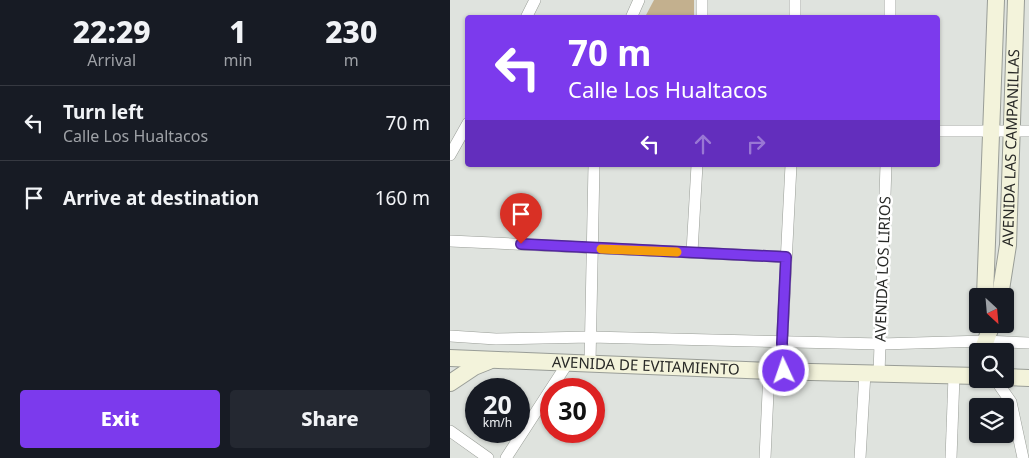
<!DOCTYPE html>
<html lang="en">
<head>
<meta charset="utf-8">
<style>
  :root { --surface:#171b24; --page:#242831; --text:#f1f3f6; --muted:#9ea1a6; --line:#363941; --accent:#7c3aed }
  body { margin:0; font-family:"Noto Sans",sans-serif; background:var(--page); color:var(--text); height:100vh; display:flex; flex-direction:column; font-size:19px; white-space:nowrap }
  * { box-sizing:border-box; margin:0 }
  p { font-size:16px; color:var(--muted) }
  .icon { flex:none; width:28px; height:28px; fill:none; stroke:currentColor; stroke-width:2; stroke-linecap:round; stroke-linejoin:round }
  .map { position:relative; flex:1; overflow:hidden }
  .panel { display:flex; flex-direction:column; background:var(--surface); width:450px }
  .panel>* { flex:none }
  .top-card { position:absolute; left:15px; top:15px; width:475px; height:152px; border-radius:5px; box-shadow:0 1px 4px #0004; background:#7c3aed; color:#fff; overflow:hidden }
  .needle { width:32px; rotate:154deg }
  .fabs { position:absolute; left:519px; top:288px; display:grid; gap:10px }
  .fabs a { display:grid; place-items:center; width:45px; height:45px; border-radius:5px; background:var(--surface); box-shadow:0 1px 4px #0004; font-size:25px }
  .speed { position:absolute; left:15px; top:378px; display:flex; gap:10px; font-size:25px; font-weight:700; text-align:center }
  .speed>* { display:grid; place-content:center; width:65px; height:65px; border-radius:50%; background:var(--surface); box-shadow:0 1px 4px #0004; line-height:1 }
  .speed small { font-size:12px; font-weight:400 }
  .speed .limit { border:8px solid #d22; background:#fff; color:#111 }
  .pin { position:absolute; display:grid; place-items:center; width:42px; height:42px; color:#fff; margin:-51px -21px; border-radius:50% 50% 50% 0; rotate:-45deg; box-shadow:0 0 5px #0007 }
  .pin .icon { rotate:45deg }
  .me { position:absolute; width:55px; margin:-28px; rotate:357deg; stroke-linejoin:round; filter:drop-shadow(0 0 4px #0008) }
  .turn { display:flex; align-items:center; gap:18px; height:105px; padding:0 20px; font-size:22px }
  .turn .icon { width:65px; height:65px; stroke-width:2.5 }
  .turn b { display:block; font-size:35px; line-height:42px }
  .lanes { display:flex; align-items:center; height:48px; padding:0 20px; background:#0003; justify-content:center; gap:25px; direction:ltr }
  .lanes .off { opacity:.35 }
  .eta { display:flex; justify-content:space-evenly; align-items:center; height:85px; text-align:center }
  .eta b { font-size:30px; font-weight:800; line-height:35px }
  .primary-button { display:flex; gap:10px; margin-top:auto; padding:10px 20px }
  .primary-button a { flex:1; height:58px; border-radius:5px; background:var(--accent); color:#fff; font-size:20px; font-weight:800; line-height:58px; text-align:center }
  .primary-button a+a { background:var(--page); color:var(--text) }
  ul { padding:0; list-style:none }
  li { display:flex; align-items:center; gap:15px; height:75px; padding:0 20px; border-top:1px solid var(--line) }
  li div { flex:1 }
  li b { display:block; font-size:19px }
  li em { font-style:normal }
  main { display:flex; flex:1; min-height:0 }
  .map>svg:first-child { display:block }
  .green { fill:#c3b08e }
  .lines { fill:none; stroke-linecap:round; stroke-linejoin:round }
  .street-casing { stroke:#999d97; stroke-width:12 }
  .secondary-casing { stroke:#999d97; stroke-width:18 }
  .street { stroke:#fff; stroke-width:11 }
  .secondary { stroke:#f3f3db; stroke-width:16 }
  .route-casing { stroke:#51269a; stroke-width:12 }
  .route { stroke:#7c3aed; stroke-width:9 }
  .slow { stroke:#f59e0b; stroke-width:9 }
  .labels { text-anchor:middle; stroke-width:5; stroke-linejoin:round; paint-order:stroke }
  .street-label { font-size:15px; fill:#282927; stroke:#fff }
</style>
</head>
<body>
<main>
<section class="panel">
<div class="eta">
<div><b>22:29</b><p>Arrival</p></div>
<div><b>1</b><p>min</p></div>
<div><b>230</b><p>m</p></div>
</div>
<ul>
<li><svg class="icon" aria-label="left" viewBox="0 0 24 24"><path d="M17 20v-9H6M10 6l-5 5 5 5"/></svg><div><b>Turn left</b><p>Calle Los Hualtacos</p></div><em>70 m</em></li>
<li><svg class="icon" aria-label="arrive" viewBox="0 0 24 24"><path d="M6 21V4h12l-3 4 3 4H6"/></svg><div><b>Arrive at destination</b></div><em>160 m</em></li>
</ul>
<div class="primary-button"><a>Exit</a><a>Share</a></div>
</section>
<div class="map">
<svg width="579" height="458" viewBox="0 0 579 458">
  <rect width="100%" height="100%" fill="#dfe3de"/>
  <path class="green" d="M204 0H244V17H195Z"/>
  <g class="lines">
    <defs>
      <g id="street">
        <path d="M76 18 85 0"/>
        <path d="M181 18 189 0"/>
        <path d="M252 18V0"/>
        <path d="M345 18V0"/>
        <path d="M440 18V0"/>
        <path d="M488 131H579"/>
        <path d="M0 155 18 123"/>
        <path d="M0 241 336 257"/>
        <path d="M242 252 247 165"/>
        <path d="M0 336 46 339 140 337 431 344 535 341 579 343"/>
        <path d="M140 363 144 165"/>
        <path d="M334 371 332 343 341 165"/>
        <path d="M429 374 436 165"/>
        <path d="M545 379 561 402 573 458"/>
        <path d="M0 431 38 458"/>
        <path d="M56 458 119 361"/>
        <path d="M315 458 319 371"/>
        <path d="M410 458 415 373"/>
        <path d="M501 458 504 376"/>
      </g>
      <g id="secondary">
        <path d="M535 296 546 0"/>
        <path id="s1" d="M550 296 558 245 566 0"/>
        <path d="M532 351 542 324"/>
        <path id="s2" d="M0 358 319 371 528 376"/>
        <path d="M555 377 579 378"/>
        <path d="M0 383 24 367 39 361"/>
      </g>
    </defs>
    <use href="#street" class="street-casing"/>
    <use href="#secondary" class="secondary-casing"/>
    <use href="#street" class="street"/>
    <use href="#secondary" class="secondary"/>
  </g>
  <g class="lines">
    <defs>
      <path id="route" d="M71 244 336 257 332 343 334 371"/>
    </defs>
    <use href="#route" class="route-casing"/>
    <use href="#route" class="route"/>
    <path class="slow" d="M151 249 227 252"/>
  </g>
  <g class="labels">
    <g class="street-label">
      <text dy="5" stroke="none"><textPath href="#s1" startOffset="149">AVENIDA LAS CAMPANILLAS</textPath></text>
      <text transform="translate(433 269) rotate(-88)" y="5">AVENIDA LOS LIRIOS</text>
      <text dy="5" stroke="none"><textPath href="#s2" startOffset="196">AVENIDA DE EVITAMIENTO</textPath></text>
    </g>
  </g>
</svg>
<div class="fabs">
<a><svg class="needle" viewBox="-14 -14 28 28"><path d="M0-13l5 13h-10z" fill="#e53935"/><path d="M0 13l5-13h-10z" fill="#9ea1a6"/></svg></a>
<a><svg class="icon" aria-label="search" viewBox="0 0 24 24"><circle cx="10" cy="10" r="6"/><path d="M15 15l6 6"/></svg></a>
<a><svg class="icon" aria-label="layers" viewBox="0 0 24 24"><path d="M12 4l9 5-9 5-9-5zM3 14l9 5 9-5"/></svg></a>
</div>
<div class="speed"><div>20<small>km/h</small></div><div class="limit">30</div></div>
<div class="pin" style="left:71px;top:244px;background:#d93025"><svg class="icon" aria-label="arrive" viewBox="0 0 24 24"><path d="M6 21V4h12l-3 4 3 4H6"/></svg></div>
<svg class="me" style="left:334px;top:371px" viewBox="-20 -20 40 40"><circle r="17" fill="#7c3aed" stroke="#fff" stroke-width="3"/><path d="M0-11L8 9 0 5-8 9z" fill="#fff"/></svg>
<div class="top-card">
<div class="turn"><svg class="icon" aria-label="left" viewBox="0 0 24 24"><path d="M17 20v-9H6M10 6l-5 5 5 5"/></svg><div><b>70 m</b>Calle Los Hualtacos</div></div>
<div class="lanes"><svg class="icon" aria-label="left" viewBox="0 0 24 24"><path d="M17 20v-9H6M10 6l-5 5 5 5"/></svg><svg class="icon off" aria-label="ahead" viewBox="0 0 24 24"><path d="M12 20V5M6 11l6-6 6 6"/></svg><svg class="icon off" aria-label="right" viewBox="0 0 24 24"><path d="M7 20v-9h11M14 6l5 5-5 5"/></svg></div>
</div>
</div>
</main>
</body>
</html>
